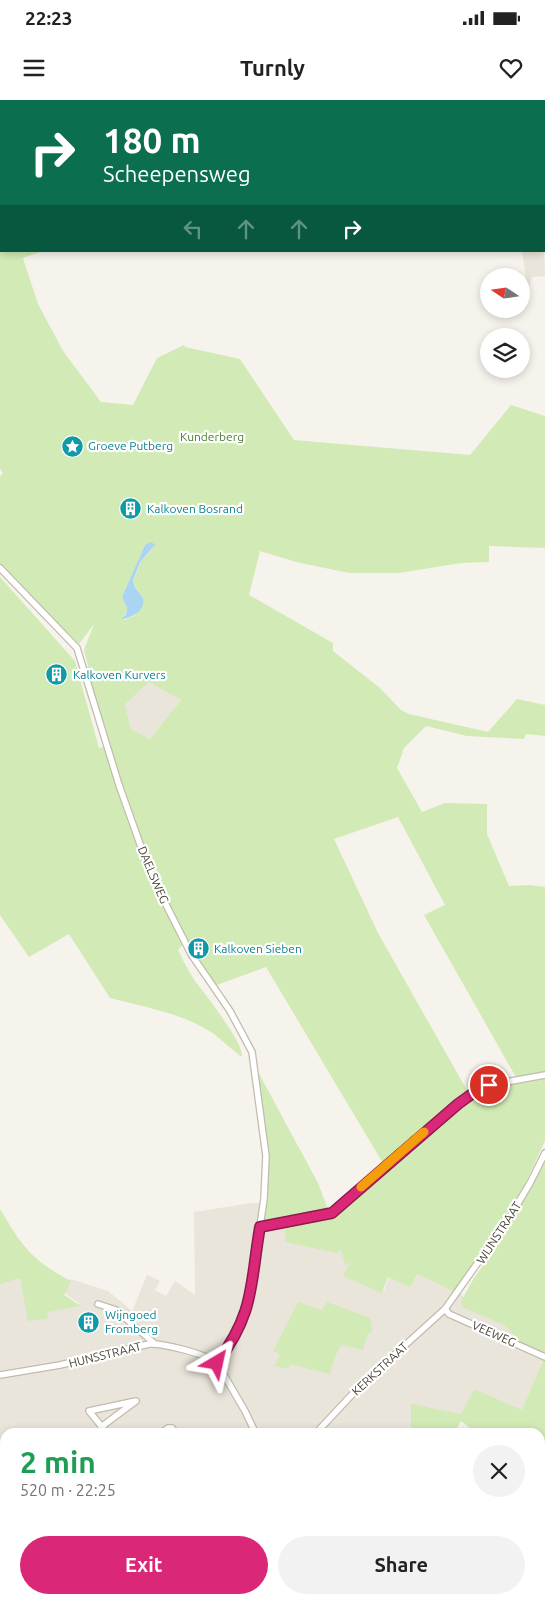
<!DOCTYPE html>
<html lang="en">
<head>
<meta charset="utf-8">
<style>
  :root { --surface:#fff; --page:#f2f2f2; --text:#222; --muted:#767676; --accent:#db2777 }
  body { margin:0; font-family:Ubuntu,sans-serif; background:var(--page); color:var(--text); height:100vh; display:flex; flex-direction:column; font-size:19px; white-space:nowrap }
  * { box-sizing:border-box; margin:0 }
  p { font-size:16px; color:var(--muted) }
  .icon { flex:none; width:28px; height:28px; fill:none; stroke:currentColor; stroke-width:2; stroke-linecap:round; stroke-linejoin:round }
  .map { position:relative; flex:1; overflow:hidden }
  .details { position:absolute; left:0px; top:1328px; width:545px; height:176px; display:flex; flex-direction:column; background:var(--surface); border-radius:15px 15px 0 0; box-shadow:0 2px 8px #0003 }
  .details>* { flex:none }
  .banner { position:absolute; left:0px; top:0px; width:545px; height:152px; box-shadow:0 2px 8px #0003; background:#0b6e4f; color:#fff; overflow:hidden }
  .needle { width:32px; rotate:283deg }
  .fabs { position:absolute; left:480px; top:168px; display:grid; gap:10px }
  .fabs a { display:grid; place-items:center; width:50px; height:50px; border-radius:50%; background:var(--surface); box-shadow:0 2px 8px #0003; font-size:25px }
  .pin { position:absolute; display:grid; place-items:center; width:42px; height:42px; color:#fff; margin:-21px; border:2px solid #fff; border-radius:50%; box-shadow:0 1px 5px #0007 }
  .me { position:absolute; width:55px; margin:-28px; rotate:36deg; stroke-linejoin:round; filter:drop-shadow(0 0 4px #0008) }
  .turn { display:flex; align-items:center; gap:18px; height:105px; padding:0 20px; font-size:22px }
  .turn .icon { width:65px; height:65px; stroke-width:2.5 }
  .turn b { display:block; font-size:35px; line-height:42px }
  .lanes { display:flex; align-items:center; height:48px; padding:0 20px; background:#0003; justify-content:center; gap:25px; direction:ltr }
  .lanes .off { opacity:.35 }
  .round { display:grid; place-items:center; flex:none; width:52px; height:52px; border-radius:26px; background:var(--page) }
  .summary { display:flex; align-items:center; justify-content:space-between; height:85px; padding:0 20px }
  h1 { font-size:30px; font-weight:700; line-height:38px; color:#1e9e55 }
  .cta { display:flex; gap:10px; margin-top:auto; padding:10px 20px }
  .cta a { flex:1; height:58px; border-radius:30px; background:var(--accent); color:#fff; font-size:20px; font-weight:700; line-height:58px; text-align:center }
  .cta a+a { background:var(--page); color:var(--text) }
  .status { display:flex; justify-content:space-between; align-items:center; height:35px; padding:0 25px; background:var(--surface); direction:ltr }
  .status svg { height:14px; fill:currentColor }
  header { display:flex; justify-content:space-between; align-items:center; height:65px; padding:0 20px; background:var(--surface); font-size:22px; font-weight:700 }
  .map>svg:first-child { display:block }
  .residential { fill:#eae5da }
  .green { fill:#d2eab5; fill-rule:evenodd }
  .water { fill:#a9d4f2 }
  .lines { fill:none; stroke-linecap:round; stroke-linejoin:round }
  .minor-casing { stroke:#c2bbae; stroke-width:8 }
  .highway-casing { stroke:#e0a43c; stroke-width:11 }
  .minor { stroke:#fff; stroke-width:5.5 }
  .highway { stroke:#ffcf6e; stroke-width:9 }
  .route-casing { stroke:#8e194d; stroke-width:12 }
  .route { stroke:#db2777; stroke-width:9 }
  .slow { stroke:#f59e0b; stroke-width:9 }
  .labels { text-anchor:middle; stroke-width:4.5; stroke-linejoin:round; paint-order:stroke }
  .park-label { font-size:12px; fill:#4a7f2a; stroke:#fff }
  .culture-label { font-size:12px; fill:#0d838f; stroke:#fff; text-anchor:start }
  .street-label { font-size:12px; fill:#4b4439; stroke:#fff }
</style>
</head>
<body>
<div class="status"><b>22:23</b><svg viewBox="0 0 49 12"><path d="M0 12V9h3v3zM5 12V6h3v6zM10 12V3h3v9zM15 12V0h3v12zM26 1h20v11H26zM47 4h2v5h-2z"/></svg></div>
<header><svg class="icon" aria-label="menu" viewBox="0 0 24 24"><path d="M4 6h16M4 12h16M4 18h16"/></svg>Turnly<svg class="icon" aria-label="heart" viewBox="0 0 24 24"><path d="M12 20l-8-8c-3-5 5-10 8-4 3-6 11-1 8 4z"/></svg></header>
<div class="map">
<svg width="545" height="1503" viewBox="0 0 545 1503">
  <rect width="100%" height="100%" fill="#f6f3ec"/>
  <g class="residential">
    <path d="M544 145 545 176 532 177 528 192 522 151H544Z"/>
    <path d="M150 581 181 600 150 639 131 629 125 603Z"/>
    <path d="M252 1103H265L288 1121 345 1145 354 1157 346 1173 384 1191 390 1174 412 1184 420 1172 460 1191 464 1199 508 1224 506 1228 545 1245V1263L523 1318 465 1321 419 1317 414 1327 383 1332H5V1499H324L325 1503H0V1182L20 1175 47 1217V1210L80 1204 64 1193 71 1179 108 1191 132 1211 147 1175 160 1181 155 1190 166 1196 175 1181 195 1195 194 1112Z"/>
  </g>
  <g class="green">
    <path d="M239 0H440L233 1Z"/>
    <path d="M0 104 1 151H43L23 158 38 204 63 251 101 302 133 305 157 258 184 245 185 247 240 259 294 340 470 355 511 305 545 316V448L489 446V462L461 463 399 473H349L296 462 260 451 249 495 333 543V551L380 588 401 610 409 614 488 632 517 599 545 605V636L526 634 524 639 467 636 426 626 404 648 397 668 422 712 445 703 487 704V734L509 786 529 785 545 787V972L517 979 424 815 445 805 398 717 334 739 378 833 468 992 384 1065 266 867 214 886 183 844 178 850C183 861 189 871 195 881 205 894 244 943 242 957 231 949 221 939 211 932 181 913 144 907 110 898L69 834 29 857 0 815V477L75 561 99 648 104 647 132 729 99 616 88 598 83 577 88 566 84 550 94 524 79 544 0 465V377L3 373 0 369ZM145 445 153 448 140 462 133 483 141 495 143 504 135 515 124 520 127 508 122 497ZM149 582 181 600 150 639 131 629 125 604Z"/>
    <path d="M257 970 318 1083 329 1112 265 1124 264 1122 269 1062Z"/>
    <path d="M545 978V1041L524 1086 457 1193 418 1174 410 1187 388 1177 382 1193 343 1176 351 1161 346 1166 340 1149 337 1153 285 1142 286 1124 333 1115 469 997 487 989Z"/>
    <path d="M545 1062V1255L526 1247 504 1225 462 1207 461 1201 474 1178 499 1143Z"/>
    <path d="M0 1109C22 1146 31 1160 71 1181L64 1195 81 1206 47 1212 48 1219 28 1221 20 1178 0 1184Z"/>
    <path d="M298 1202 322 1210 327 1202 370 1218 372 1229 371 1233H368L363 1250 341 1245 334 1259 330 1274 290 1264 288 1269 275 1266 280 1254 273 1251Z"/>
    <path d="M545 1257V1391L540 1387V1332H475L461 1321 455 1332H381L411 1328V1304L461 1314 474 1289 522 1310Z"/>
    <path d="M424 1499H490L495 1503H421Z"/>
  </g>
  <path class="water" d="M151 442 155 445 140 462 133 481C134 488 138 490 141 495 150 508 131 519 121 519L126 515 127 508 122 497 145 445Z"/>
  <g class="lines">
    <defs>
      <g id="minor">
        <path d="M0 468 77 548 119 685 151 775 191 854 230 911 252 952 266 1056 264 1099 248 1206 239 1230 217 1263"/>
        <path d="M260 1127 332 1113 423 1033 472 994 489 985 545 975"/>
        <path d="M98 1204 116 1210 155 1244"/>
        <path d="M445 1209 449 1214 545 1257"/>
        <path d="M0 1275 60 1265 149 1244C163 1243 206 1254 217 1263L245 1311 255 1332"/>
        <path d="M101 1327 136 1301 89 1311 106 1332"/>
        <path d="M162 1332 168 1328H172L175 1332"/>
        <path d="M317 1332 360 1286 445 1209 508 1120 530 1083 545 1053"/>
        <path d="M0 1373 5 1381"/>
        <path d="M0 1457 5 1453"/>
        <path d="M75 1499 78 1503"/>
        <path d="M175 1499 179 1503"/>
        <path d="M313 1499 314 1503"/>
        <path d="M335 1499 341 1503"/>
        <path d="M27 1503 32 1499"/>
        <path d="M133 1503 138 1499"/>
        <path d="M273 1503 281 1499"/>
      </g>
      <g id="highway">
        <path d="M99 1 105 0"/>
        <path d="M203 1 209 0"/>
        <path d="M0 20 1 19"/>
        <path d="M0 41H1"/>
      </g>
    </defs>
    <use href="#minor" class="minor-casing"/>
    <use href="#highway" class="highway-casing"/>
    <use href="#minor" class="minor"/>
    <use href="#highway" class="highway"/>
  </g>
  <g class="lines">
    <defs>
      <path id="route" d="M217 1263C255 1212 250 1185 260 1127L332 1113 458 1004 476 991 489 985"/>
    </defs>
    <use href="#route" class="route-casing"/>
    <use href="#route" class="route"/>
    <path class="slow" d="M361 1087 424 1032"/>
  </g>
  <defs>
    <symbol id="sight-disc" viewBox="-11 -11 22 22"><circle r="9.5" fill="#0f9aa8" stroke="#fff"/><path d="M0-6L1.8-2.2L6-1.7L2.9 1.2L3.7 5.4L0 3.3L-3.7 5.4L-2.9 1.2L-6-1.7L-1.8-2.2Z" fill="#fff"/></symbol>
    <symbol id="building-disc" viewBox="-11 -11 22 22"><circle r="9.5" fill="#0f9aa8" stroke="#fff"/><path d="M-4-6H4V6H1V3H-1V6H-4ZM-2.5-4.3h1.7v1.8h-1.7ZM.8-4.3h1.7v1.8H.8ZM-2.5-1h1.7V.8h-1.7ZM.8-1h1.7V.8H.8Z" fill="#fff"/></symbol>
  </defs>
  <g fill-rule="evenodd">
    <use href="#sight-disc" x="60" y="334" width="25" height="25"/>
    <use href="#building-disc" x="118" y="396" width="25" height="25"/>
    <use href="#building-disc" x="44" y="562" width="25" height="25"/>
    <use href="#building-disc" x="186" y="836" width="25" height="25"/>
    <use href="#building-disc" x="76" y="1210" width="25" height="25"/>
  </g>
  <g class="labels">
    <g class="park-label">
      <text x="212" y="341">Kunderberg</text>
    </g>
    <g class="culture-label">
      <text x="88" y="350">Groeve Putberg</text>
      <text x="147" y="413">Kalkoven Bosrand</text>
      <text x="73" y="579">Kalkoven Kurvers</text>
      <text x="214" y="853">Kalkoven Sieben</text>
      <text x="105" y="1219">Wijngoed<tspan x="105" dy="14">Fromberg</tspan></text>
    </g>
    <g class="street-label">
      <text transform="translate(153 775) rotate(67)" y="4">DAELSWEG</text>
      <text transform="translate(499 1133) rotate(-57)" y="4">WIJNSTRAAT</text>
      <text transform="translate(494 1234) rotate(24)" y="4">VEEWEG</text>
      <text transform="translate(105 1255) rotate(-14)" y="4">HUNSSTRAAT</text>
      <text transform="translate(380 1269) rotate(-43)" y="4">KERKSTRAAT</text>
    </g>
  </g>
</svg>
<div class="fabs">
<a><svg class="needle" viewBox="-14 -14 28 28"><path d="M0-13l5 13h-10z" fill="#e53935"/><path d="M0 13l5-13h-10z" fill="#767676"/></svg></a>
<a><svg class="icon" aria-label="layers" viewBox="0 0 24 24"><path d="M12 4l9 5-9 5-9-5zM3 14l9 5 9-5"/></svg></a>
</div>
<div class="pin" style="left:489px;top:985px;background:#d93025"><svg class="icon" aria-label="arrive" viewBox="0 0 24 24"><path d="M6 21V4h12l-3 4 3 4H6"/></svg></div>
<svg class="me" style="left:217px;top:1263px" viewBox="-20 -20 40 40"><path d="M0-17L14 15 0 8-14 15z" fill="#db2777" stroke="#fff" stroke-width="4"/></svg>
<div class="banner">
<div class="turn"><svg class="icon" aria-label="right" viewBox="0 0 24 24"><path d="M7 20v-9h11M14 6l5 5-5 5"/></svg><div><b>180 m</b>Scheepensweg</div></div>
<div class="lanes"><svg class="icon off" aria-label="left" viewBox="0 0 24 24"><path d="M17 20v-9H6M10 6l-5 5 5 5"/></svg><svg class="icon off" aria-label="ahead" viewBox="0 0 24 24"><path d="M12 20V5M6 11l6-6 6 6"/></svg><svg class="icon off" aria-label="ahead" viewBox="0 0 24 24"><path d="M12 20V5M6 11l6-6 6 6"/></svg><svg class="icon" aria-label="right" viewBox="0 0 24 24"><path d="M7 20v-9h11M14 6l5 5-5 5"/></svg></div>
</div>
<section class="details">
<div class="summary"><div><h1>2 min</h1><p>520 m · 22:25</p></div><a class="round"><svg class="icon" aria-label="close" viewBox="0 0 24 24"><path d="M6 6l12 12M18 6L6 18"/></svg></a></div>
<div class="cta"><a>Exit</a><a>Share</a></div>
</section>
</div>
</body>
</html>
